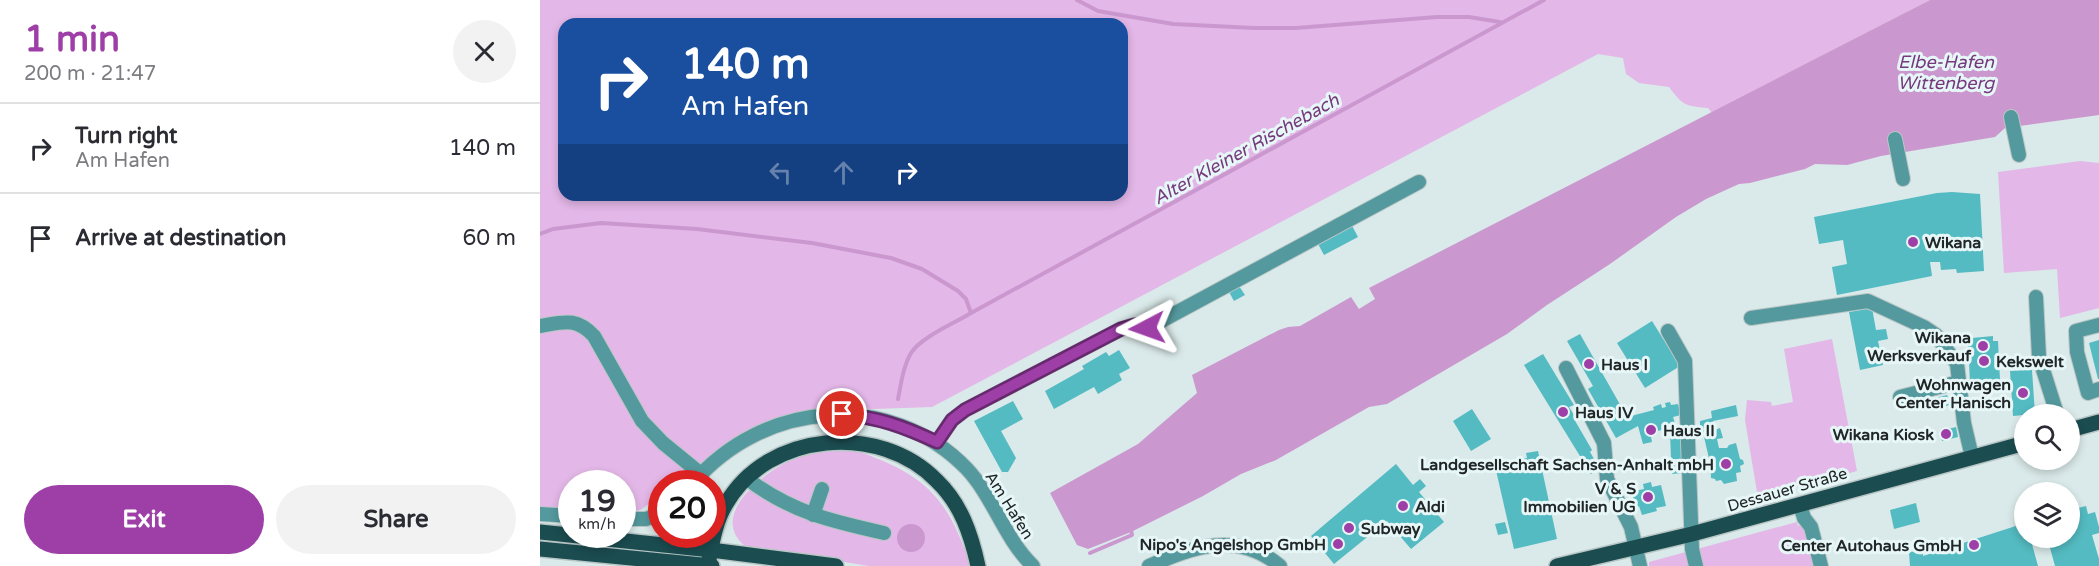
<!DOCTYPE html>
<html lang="en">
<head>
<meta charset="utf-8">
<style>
  :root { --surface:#fff; --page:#f2f2f3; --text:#2b2b33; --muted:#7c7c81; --line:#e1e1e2; --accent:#9e3fa8 }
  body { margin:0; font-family:"Varela Round",sans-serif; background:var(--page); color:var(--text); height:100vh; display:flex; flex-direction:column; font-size:22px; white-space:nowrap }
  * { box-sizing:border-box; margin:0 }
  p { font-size:20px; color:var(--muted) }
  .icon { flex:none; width:33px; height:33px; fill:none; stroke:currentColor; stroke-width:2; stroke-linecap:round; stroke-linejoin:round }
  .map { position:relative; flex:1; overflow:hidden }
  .side { display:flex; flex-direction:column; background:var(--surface); width:540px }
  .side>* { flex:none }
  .hud { position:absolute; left:18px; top:18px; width:570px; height:183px; border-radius:18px; box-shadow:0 3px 9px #0003; background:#1a4fa0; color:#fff; overflow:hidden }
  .controls { position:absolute; left:1474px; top:404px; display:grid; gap:12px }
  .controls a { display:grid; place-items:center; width:66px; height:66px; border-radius:50%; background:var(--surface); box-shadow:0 3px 9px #0003; font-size:30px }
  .speed { position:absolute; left:18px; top:470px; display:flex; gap:12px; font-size:30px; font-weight:700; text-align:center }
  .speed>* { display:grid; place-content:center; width:78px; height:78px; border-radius:50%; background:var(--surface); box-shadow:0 3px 9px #0003; line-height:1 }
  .speed small { font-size:15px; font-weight:400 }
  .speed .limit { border:9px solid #d22; background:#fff; color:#111 }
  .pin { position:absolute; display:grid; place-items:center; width:51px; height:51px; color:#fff; margin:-26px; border:3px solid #fff; border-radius:50%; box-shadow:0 2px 6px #0007 }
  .me { position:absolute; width:66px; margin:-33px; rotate:266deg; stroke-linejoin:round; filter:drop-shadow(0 0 4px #0008) }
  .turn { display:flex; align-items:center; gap:21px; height:126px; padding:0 24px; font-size:27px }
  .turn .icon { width:78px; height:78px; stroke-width:2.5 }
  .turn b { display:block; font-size:42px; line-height:51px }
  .lanes { display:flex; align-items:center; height:57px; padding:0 24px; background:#0003; justify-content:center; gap:30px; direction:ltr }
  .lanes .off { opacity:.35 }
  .round { display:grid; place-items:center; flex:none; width:63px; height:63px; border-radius:32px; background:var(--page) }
  .overview { display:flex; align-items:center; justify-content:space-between; height:102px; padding:0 24px }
  h1 { font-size:36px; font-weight:800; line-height:45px; color:var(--accent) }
  .button { display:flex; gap:12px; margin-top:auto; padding:12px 24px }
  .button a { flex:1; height:69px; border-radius:36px; background:var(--accent); color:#fff; font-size:24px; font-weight:800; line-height:69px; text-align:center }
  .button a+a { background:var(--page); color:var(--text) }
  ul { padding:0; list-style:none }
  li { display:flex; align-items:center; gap:18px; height:90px; padding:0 24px; border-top:2px solid var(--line) }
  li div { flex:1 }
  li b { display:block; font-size:22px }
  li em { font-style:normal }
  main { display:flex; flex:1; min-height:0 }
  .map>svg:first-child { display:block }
  .green { fill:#e3b7e7; fill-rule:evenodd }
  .water { fill:#ca98cf }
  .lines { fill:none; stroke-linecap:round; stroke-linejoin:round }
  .stream { stroke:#ca98cf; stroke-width:4 }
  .building { fill:#54bbc2 }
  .minor-casing { stroke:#b9c6c6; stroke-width:16 }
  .major-casing { stroke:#b9c6c6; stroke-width:18 }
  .minor { stroke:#54999d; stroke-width:14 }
  .major { stroke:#1b4c50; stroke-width:15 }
  .route-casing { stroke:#67296d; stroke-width:15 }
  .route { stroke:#9e3fa8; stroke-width:10 }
  .poi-dot { fill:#9e3fa8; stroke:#e7f6f7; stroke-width:2 }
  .labels { text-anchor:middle; stroke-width:6; stroke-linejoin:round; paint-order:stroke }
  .poi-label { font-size:16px; font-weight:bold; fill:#212627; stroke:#e7f6f7; text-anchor:start }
  .street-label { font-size:16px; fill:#212627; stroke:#e7f6f7 }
  .water-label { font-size:18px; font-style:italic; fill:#75397c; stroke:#e7f6f7 }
</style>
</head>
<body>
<main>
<section class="side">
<div class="overview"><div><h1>1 min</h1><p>200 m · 21:47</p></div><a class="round"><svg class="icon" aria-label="close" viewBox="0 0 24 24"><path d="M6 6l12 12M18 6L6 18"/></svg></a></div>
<ul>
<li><svg class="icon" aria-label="right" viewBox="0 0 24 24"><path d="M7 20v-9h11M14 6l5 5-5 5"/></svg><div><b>Turn right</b><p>Am Hafen</p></div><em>140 m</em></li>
<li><svg class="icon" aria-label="arrive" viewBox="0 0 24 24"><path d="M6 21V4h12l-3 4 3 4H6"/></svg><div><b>Arrive at destination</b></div><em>60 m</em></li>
</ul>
<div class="button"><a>Exit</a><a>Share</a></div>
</section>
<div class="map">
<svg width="1559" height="566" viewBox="0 0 1559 566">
  <rect width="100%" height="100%" fill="#dae9e9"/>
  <g class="green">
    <path d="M0 0H1390L1172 113 1168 108C1146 106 1143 106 1129 87L1099 83 1086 74 1083 58 1058 54 392 407 334 409 312 408 222 424 194 438 142 483H122L121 496 100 510 83 512 82 483H32L31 510 0 508ZM24 24H582V195H24Z"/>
    <path d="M1540 161 1559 163V308L1520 318 1517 269 1464 273 1458 172Z"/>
    <path d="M1292 339 1317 471 1218 498 1205 420 1207 400 1231 402 1232 406 1253 402 1244 349Z"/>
    <path d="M314 450C372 470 402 488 424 548L429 550 433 566H329L205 546C167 515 226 470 254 459 273 451 294 451 314 450Z"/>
    <path d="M1257 522 1258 526 1264 524 1275 566H1109V562Z"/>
  </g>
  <g class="water">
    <path d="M1390 0H1559V115L1465 128 1455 137 1341 156 1307 165 1275 164 1265 169 1210 183 1199 184 1166 199 1136 217 1070 264 1007 305 967 334 847 404 829 407 736 460 701 474 663 496 591 532 548 549 537 545 510 493 598 444 657 393 652 375 739 330 748 327 760 326 811 297 819 309 835 299 829 288Z"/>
    <circle cx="371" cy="538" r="14"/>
  </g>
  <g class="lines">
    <g class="stream">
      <path d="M537 0 558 11 633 24 714 28H756L897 17H929L960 22"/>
      <path d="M0 234 13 229 61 223 157 229 272 243 351 258 382 269 418 291 426 299 431 313"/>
      <path d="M358 399C361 384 363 367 371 353 381 337 415 323 431 313L1004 0"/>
      <path d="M550 553 592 535 591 530"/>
    </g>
  </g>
  <g class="building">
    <path d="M1412 192 1440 194 1444 271 1417 273 1416 269 1401 270 1400 262H1390L1392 276 1297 295 1292 267 1307 264 1303 240 1279 244 1274 217 1397 193Z"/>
    <path d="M811 224 818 237 784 255 777 242Z"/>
    <path d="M699 286 705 295 694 301 689 292Z"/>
    <path d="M1332 308 1336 330 1346 329 1348 339 1338 341 1343 365 1320 370 1309 312Z"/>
    <path d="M1112 321 1140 366 1105 388 1077 343Z"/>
    <path d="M1040 334 1082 408 1085 406 1091 416 1114 410 1113 407 1121 404 1122 408 1126 407 1125 403 1130 402 1131 405 1138 404 1141 415 1133 417 1135 423H1132L1133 427 1114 432 1111 437 1112 442 1103 444 1098 426 1076 438 1048 389 1053 386 1027 341Z"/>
    <path d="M1453 336V341H1458L1460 380 1430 382 1428 343H1432V338Z"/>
    <path d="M1559 340V379H1558L1549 343Z"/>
    <path d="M579 350 590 368 579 374 582 380 558 394 554 387 514 409 505 391 544 369 542 366 566 352 569 356Z"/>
    <path d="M1003 354 1034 405 1029 407 1036 418 1034 419 1052 450 1050 452 1060 469 1051 474 984 365Z"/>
    <path d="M1492 370 1495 414 1473 416 1470 371Z"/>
    <path d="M1407 395 1410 405 1394 409 1391 399Z"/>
    <path d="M473 401 483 419 461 431 476 458 468 472H462L434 421Z"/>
    <path d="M1196 405 1198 416 1173 421 1175 430 1180 428 1183 438 1177 439 1179 448H1187L1189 445 1196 443 1200 459 1203 460 1204 464 1200 466 1201 472 1196 473 1197 481 1184 484 1181 480 1176 481 1175 479 1171 478 1170 463 1162 428 1160 429V421L1172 418 1171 411Z"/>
    <path d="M932 409 951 439 931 451 913 421Z"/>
    <path d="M1416 427 1418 437 1402 441 1400 431Z"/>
    <path d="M1130 431H1141L1142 459H1131Z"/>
    <path d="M998 451 1017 539 974 549 955 466 987 458 986 453Z"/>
    <path d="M1141 462 1142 473 1132 474 1130 464Z"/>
    <path d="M856 464 873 485 880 479 886 486 879 492 904 522 871 549 847 521 794 564 771 536Z"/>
    <path d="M1111 482 1112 487 1121 485 1126 506 1116 508 1117 511 1102 515 1099 506 1098 507 1096 499 1094 500 1092 494 1094 491 1104 489 1103 484Z"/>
    <path d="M1376 503 1380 522 1354 529 1350 510Z"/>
    <path d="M1546 506 1548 514 1555 512 1559 527V533L1552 535 1559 559V566H1515L1507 537H1530V510Z"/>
    <path d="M965 522 968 533 958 535 955 524Z"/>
    <path d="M1485 523V537H1490L1498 566H1370L1369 552 1383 551V556Z"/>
  </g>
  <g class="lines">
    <defs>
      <g id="minor">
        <path d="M1471 117 1479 155"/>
        <path d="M1355 139 1363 179"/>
        <path d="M1496 297 1499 357 1517 414"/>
        <path d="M1211 318 1328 301 1384 327 1396 335 1417 364 1424 423 1432 457"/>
        <path d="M1559 325 1536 331 1537 352 1548 393 1559 389"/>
        <path d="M0 326C24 322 36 317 54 336L102 421 123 443 161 474"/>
        <path d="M1128 331 1145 361 1152 549 1156 566"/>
        <path d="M1026 368 1064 443 1067 479 1091 527 1100 566"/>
        <path d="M1360 397 1419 382"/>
        <path d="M397 442 412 420 425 410 581 329 595 325 607 328 621 321 879 182"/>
        <path d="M206 478C251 512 290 521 344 533"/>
        <path d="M153 483C223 401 350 389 427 469 454 498 464 538 493 566"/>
        <path d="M1260 505 1264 518 1271 527 1281 566"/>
        <path d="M0 514 32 516"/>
        <path d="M273 515 282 489"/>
        <path d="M82 519H106L122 513"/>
        <path d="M609 566C654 547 697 530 740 566"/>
      </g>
      <g id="major">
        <path d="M1530 430 1559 422"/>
        <path d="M0 532 171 550 296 566"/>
        <path d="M0 549 172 566"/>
        <path d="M168 565C172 544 175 522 186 504 228 431 340 422 397 481 421 504 431 534 438 566"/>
        <path d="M1017 566 1152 534 1485 443"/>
      </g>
    </defs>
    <use href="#minor" class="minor-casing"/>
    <use href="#major" class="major-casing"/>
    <use href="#minor" class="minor"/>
    <use href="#major" class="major"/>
  </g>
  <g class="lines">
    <defs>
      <path id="route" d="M302 414C340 418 362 426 397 442L412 420 425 410 581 329 595 325 607 328"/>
    </defs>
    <use href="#route" class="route-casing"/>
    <use href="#route" class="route"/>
  </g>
  <g class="poi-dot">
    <circle cx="1373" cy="242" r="6"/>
    <circle cx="1443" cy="346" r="6"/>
    <circle cx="1444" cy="361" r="6"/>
    <circle cx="1049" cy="364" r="6"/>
    <circle cx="1483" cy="393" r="6"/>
    <circle cx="1023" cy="412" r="6"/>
    <circle cx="1111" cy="430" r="6"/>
    <circle cx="1406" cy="434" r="6"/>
    <circle cx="1186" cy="464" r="6"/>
    <circle cx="1108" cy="497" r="6"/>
    <circle cx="863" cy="506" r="6"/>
    <circle cx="809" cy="528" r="6"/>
    <circle cx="798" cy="544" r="6"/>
    <circle cx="1434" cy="545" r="6"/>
  </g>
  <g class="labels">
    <g class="poi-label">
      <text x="1385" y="248">Wikana</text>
      <text x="1431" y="343" text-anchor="end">Wikana<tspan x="1431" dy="18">Werksverkauf</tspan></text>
      <text x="1456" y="367">Kekswelt</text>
      <text x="1061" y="370">Haus I</text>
      <text x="1471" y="390" text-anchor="end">Wohnwagen<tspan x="1471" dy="18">Center Hanisch</tspan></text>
      <text x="1035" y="418">Haus IV</text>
      <text x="1123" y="436">Haus II</text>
      <text x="1394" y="440" text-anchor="end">Wikana Kiosk</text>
      <text x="1174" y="470" text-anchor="end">Landgesellschaft Sachsen-Anhalt mbH</text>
      <text x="1096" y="494" text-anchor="end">V &amp; S<tspan x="1096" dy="18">Immobilien UG</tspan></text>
      <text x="875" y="512">Aldi</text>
      <text x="821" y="534">Subway</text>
      <text x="786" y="550" text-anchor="end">Nipo's Angelshop GmbH</text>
      <text x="1422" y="551" text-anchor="end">Center Autohaus GmbH</text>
    </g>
    <g class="street-label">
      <text transform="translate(1247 489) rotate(-16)" y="6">Dessauer Straße</text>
      <text transform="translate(470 505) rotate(58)" y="6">Am Hafen</text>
    </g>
    <g class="water-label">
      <text x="1406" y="68">Elbe-Hafen<tspan x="1406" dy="21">Wittenberg</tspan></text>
      <text transform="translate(706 149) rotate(-29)" y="6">Alter Kleiner Rischebach</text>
    </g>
  </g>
</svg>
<div class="controls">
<a><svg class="icon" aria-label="search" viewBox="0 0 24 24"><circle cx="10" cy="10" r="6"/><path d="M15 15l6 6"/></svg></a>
<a><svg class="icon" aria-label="layers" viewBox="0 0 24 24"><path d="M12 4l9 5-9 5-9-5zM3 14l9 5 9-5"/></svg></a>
</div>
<div class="speed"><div>19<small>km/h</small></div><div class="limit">20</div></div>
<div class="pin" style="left:302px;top:414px;background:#d93025"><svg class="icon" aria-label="arrive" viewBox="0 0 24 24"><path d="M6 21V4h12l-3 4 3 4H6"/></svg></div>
<svg class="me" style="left:607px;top:328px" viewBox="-20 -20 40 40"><path d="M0-17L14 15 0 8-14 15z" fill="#9e3fa8" stroke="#fff" stroke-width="4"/></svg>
<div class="hud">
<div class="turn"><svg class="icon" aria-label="right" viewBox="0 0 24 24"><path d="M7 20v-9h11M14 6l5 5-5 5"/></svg><div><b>140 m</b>Am Hafen</div></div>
<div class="lanes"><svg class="icon off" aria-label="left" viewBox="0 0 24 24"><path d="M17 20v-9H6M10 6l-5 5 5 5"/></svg><svg class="icon off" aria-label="ahead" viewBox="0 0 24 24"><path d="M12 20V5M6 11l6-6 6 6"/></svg><svg class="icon" aria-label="right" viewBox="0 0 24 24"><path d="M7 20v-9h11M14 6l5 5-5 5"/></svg></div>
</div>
</div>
</main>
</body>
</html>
